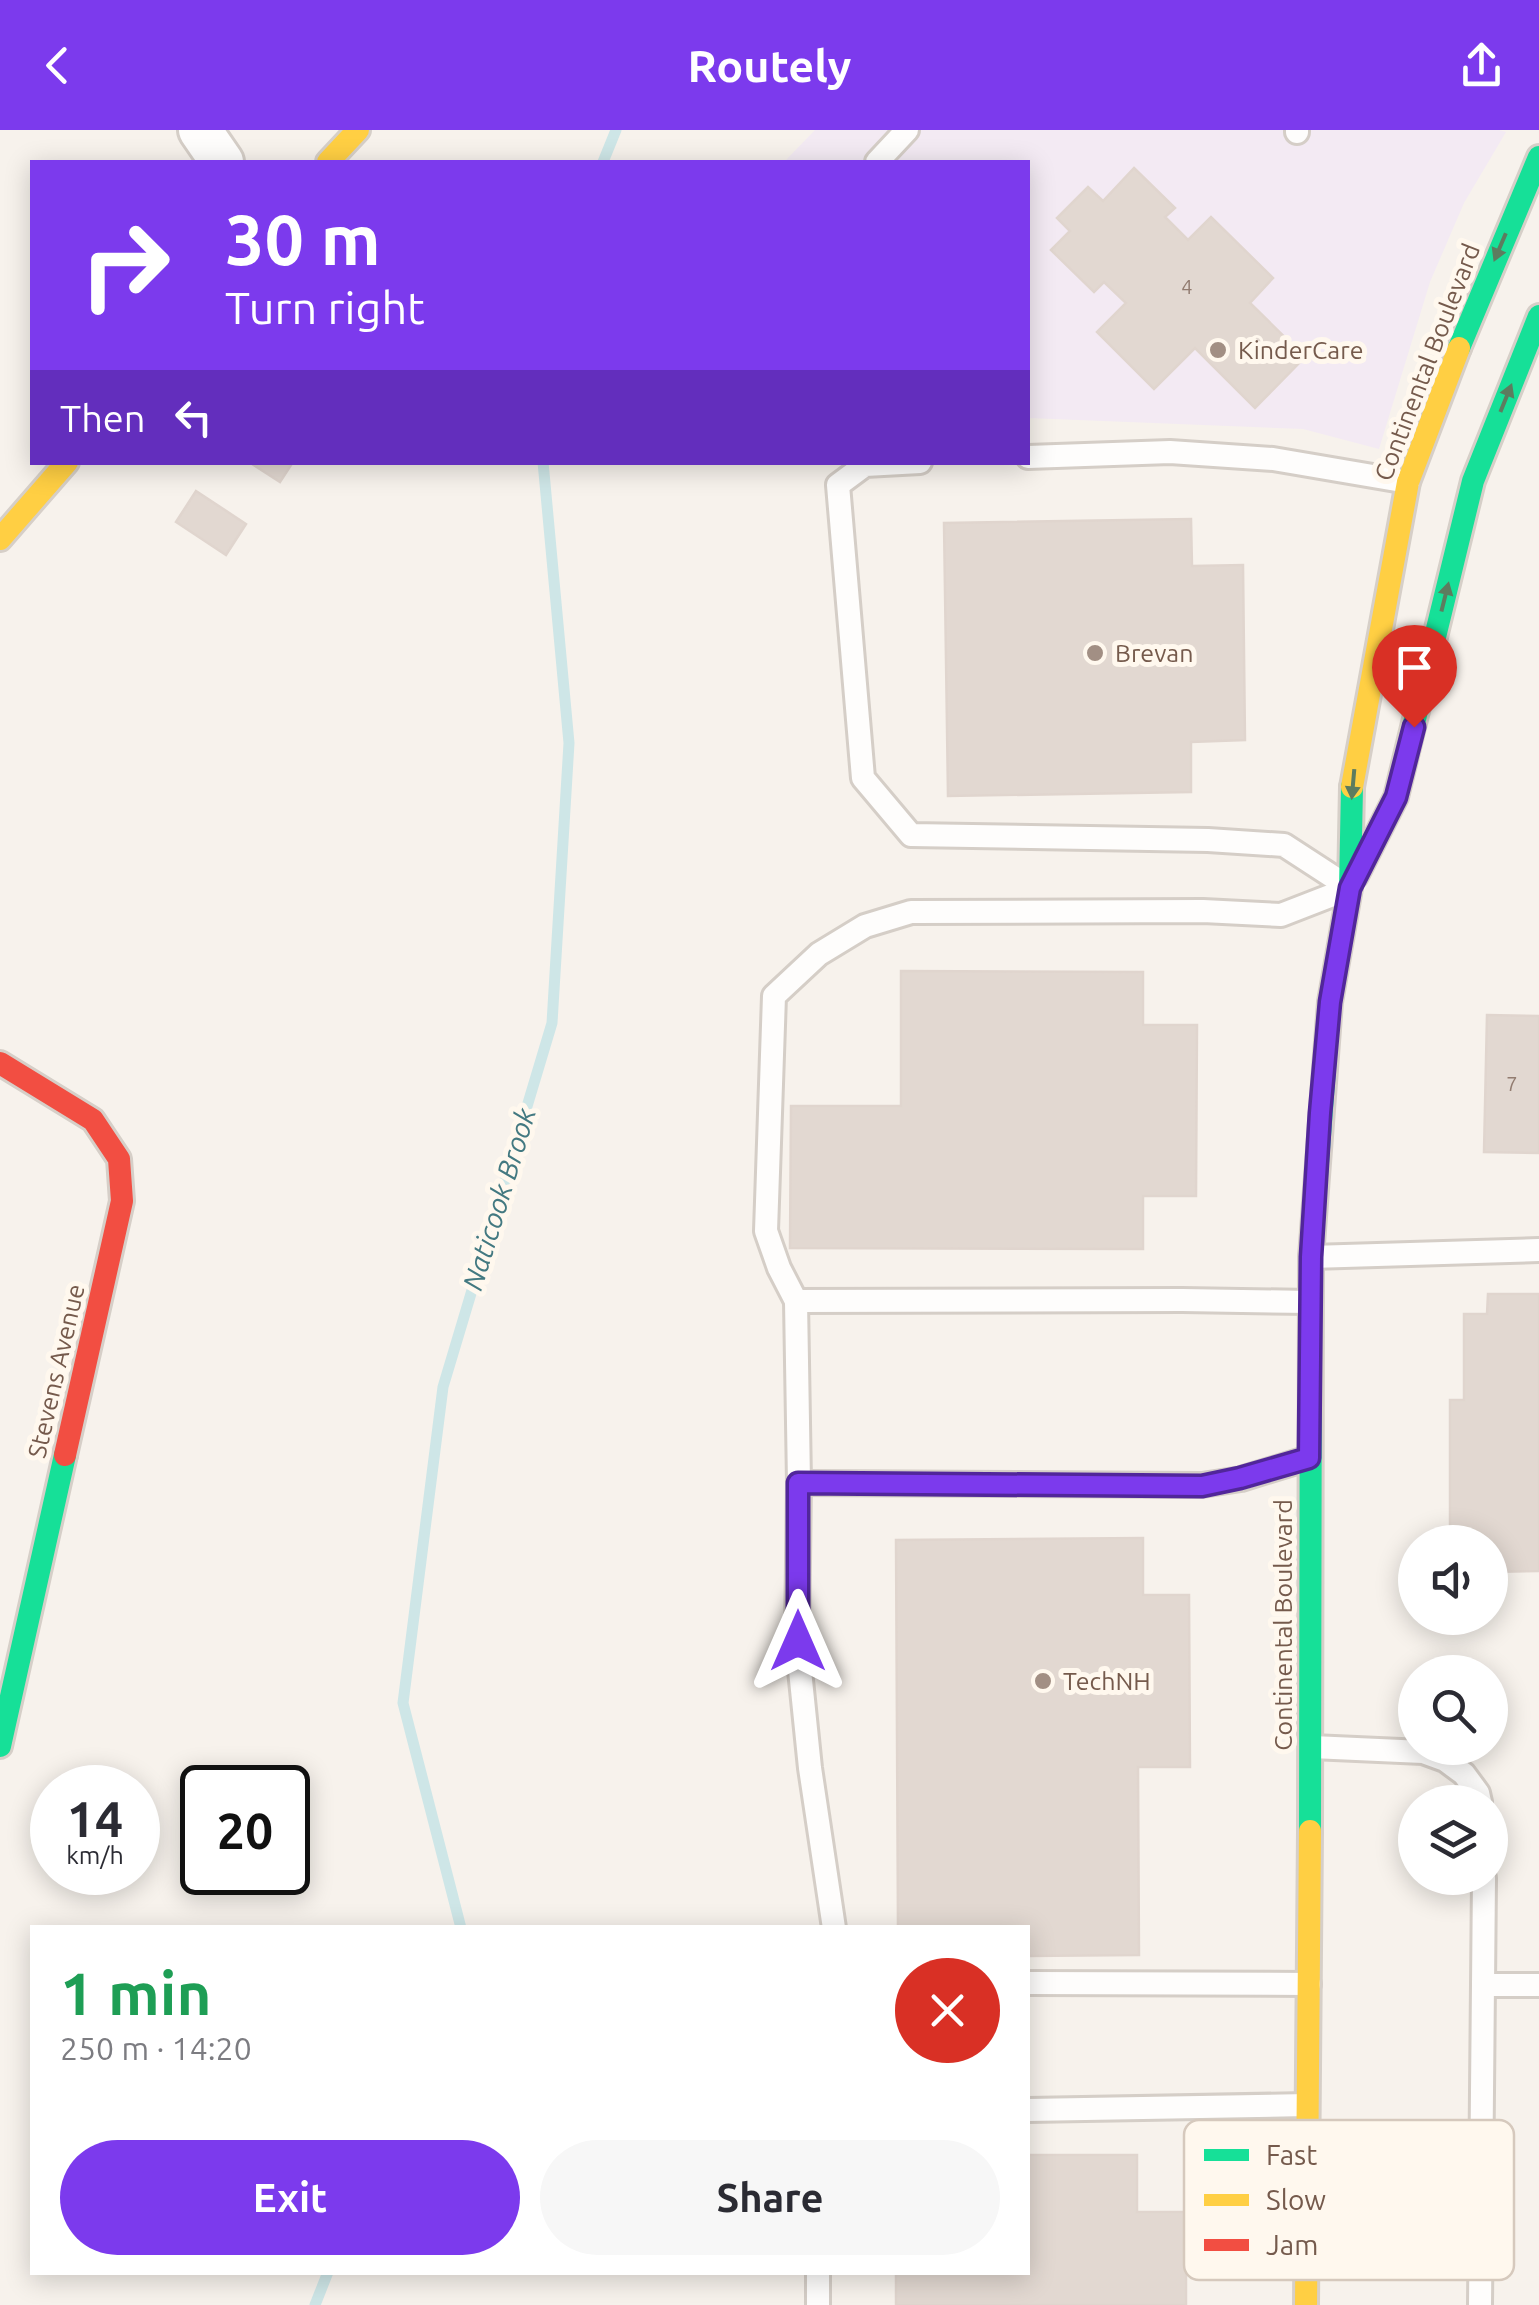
<!DOCTYPE html>
<html lang="en">
<head>
<meta charset="utf-8">
<style>
  :root { --surface:#fff; --page:#f7f7f7; --text:#2b2b33; --muted:#7c7c81; --accent:#7c3aed }
  body { margin:0; font-family:Ubuntu,sans-serif; background:var(--page); color:var(--text); height:100vh; display:flex; flex-direction:column; font-size:38px; white-space:nowrap }
  * { box-sizing:border-box; margin:0 }
  p { font-size:32px; color:var(--muted) }
  .icon { flex:none; width:55px; height:55px; fill:none; stroke:currentColor; stroke-width:2; stroke-linecap:round; stroke-linejoin:round }
  .map { position:relative; flex:1; overflow:hidden }
  .details { position:absolute; left:30px; top:1795px; width:1000px; height:350px; display:flex; flex-direction:column; background:var(--surface); border-radius:0px; box-shadow:0 5px 25px #0003 }
  .details>* { flex:none }
  .guide { position:absolute; left:30px; top:30px; width:1000px; height:305px; border-radius:0px; box-shadow:0 5px 25px #0003; background:#7c3aed; color:#fff; overflow:hidden }
  .buttons { position:absolute; left:1398px; top:1395px; display:grid; gap:20px }
  .buttons a { display:grid; place-items:center; width:110px; height:110px; border-radius:50%; background:var(--surface); box-shadow:0 5px 25px #0003; font-size:50px }
  .speed { position:absolute; left:30px; top:1635px; display:flex; gap:20px; font-size:50px; font-weight:700; text-align:center }
  .speed>* { display:grid; place-content:center; width:130px; height:130px; border-radius:50%; background:var(--surface); box-shadow:0 5px 25px #0003; line-height:1 }
  .speed small { font-size:25px; font-weight:400 }
  .speed .limit { border:5px solid #111; border-radius:15px; background:#fff; color:#111 }
  .pin { position:absolute; display:grid; place-items:center; width:85px; height:85px; color:#fff; margin:-102px -42px; border-radius:50% 50% 50% 0; rotate:-45deg; box-shadow:0 0 10px #0007 }
  .pin .icon { rotate:45deg }
  .me { position:absolute; width:110px; margin:-55px; rotate:0deg; stroke-linejoin:round; filter:drop-shadow(0 0 8px #0008) }
  .turn { display:flex; align-items:center; gap:35px; height:210px; padding:0 30px; font-size:45px }
  .turn .icon { width:130px; height:130px; stroke-width:2.5 }
  .turn b { display:block; font-size:70px; line-height:85px }
  .then { display:flex; align-items:center; height:95px; padding:0 30px; background:#0003; gap:20px; font-size:38px }
  .round { display:grid; place-items:center; flex:none; width:105px; height:105px; border-radius:52px; background:var(--page) }
  .overview { display:flex; align-items:center; justify-content:space-between; height:170px; padding:0 30px }
  h1 { font-size:60px; font-weight:700; line-height:75px; color:#1e9e55 }
  .button { display:flex; gap:20px; margin-top:auto; padding:20px 30px }
  .button a { flex:1; height:115px; border-radius:60px; background:var(--accent); color:#fff; font-size:40px; font-weight:700; line-height:115px; text-align:center }
  .button a+a { background:var(--page); color:var(--text) }
  header { display:flex; justify-content:space-between; align-items:center; height:130px; padding:0 30px; background:var(--accent); color:#fff; font-size:45px; font-weight:700 }
  .map>svg:first-child { display:block }
  .education { fill:#f3eaf3 }
  .lines { fill:none; stroke-linecap:round; stroke-linejoin:round }
  .stream { stroke:#cee6e7; stroke-width:11 }
  .building { fill:#e2d8d1; stroke:#e0d5ce; stroke-width:2.5 }
  .lane-casing { stroke:#d5cec7; stroke-width:28 }
  .street-casing { stroke:#d5cec7; stroke-width:48 }
  .fast-casing { stroke:#d6cfc8; stroke-width:28 }
  .slow-casing { stroke:#d6cfc8; stroke-width:28 }
  .jam-casing { stroke:#d6cfc8; stroke-width:28 }
  .lane { stroke:#fefdfc; stroke-width:22 }
  .street { stroke:#fefdfc; stroke-width:42 }
  .fast { stroke:#16e098; stroke-width:22 }
  .slow { stroke:#ffcf43; stroke-width:22 }
  .jam { stroke:#f24e42; stroke-width:22 }
  .oneway { fill:#5d7c5f }
  .route-casing { stroke:#51269a; stroke-width:25 }
  .route { stroke:#7c3aed; stroke-width:18 }
  .poi-dot { fill:#a28f84; stroke:#fff8ee; stroke-width:4 }
  .labels { text-anchor:middle; stroke-width:10; stroke-linejoin:round; paint-order:stroke }
  .number-label { font-size:20px; fill:#927c70 }
  .poi-label { font-size:25px; fill:#755a4c; stroke:#fff8ee; text-anchor:start }
  .street-label { font-size:25px; fill:#755a4c; stroke:#fff8ee }
  .water-label { font-size:28px; font-style:italic; fill:#437981; stroke:#fff8ee }
  .key { fill:#fff8ee; stroke:#d6c9bd; stroke-width:2.5 }
  .key-label { font-size:28px; fill:#755a4c }
</style>
</head>
<body>
<header><svg class="icon" aria-label="back" viewBox="0 0 24 24"><path d="M15 5l-7 7 7 7"/></svg>Routely<svg class="icon" aria-label="share" viewBox="0 0 24 24"><path d="M12 15V3M7 8l5-5 5 5M5 13v7h14v-7"/></svg></header>
<div class="map">
<svg width="1539" height="2175" viewBox="0 0 1539 2175">
  <rect width="100%" height="100%" fill="#f7f2ec"/>
  <path class="education" d="M815 0H1499L1506 2 1464 73 1430 152 1379 319 1303 299 1028 288V32H784Z"/>
  <g class="lines">
    <g class="stream">
      <path d="M603 32 616 0"/>
      <path d="M461 1798 403 1573 443 1257 552 893 569 613 543 332"/>
      <path d="M315 2175 328 2142"/>
    </g>
  </g>
  <g class="building">
    <path d="M1134 38 1175 78 1165 87 1188 110 1211 87 1273 148 1250 173 1305 227 1255 278 1195 218 1154 259 1097 202 1126 173 1104 152 1094 162 1051 120 1070 101 1057 88 1088 57 1103 71Z"/>
    <path d="M249 332H293L280 352Z"/>
    <path d="M196 361 246 394 226 425 176 392Z"/>
    <path d="M1191 389 1192 436 1243 435 1245 610 1191 612V662L948 666 944 393Z"/>
    <path d="M901 841 1143 842V895H1197L1196 1066H1143V1119L790 1118 791 976H901Z"/>
    <path d="M1487 885 1539 886V1023L1484 1022Z"/>
    <path d="M1488 1164H1539V1441L1490 1442V1412H1450V1270H1464V1184H1487Z"/>
    <path d="M1143 1408V1465H1189L1190 1637H1138L1139 1825 1028 1826V1798H898L896 1410Z"/>
    <path d="M1028 2025H1137V2082H1186V2175H896V2142H1028Z"/>
  </g>
  <g class="lines">
    <defs>
      <g id="lane">
        <path d="M1297 2V0"/>
        <path d="M877 32 907 0"/>
        <path d="M1028 327 1170 322 1273 329 1408 352"/>
        <path d="M920 332 865 335 838 355 863 648 911 705 1208 710 1284 715 1347 756"/>
        <path d="M1311 1127 1539 1120"/>
        <path d="M796 1171 1182 1170 1310 1172"/>
        <path d="M799 1353 1202 1355 1241 1349 1309 1328"/>
        <path d="M1312 1617 1423 1622 1445 1630 1464 1644 1478 1663 1480 1672"/>
        <path d="M834 1798 810 1638 797 1511 799 1353 796 1171 779 1138 766 1101 774 866 819 824 865 796 911 782 1203 781 1281 785 1348 759"/>
        <path d="M1028 1853 1309 1854"/>
        <path d="M1483 1855H1539"/>
        <path d="M1028 1980 1307 1975"/>
        <path d="M818 2175V2142"/>
        <path d="M1480 2175 1484 1748"/>
      </g>
      <path id="street" d="M200 0 222 32"/>
      <g id="fast">
        <path d="M1459 218 1539 27"/>
        <path d="M1356 746 1396 667 1473 351 1539 186"/>
        <path d="M0 1616 65 1325"/>
        <path d="M1310 1701 1311 1127 1330 872 1350 758 1352 657"/>
      </g>
      <g id="slow">
        <path d="M328 32 358 0"/>
        <path d="M0 409 67 332"/>
        <path d="M1352 657 1408 352 1459 218"/>
        <path d="M1306 2175 1310 1701"/>
      </g>
      <path id="jam" d="M0 933 93 990 119 1029 122 1071 65 1325"/>
    </defs>
    <use href="#lane" class="lane-casing"/>
    <use href="#street" class="street-casing"/>
    <use href="#fast" class="fast-casing"/>
    <use href="#slow" class="slow-casing"/>
    <use href="#jam" class="jam-casing"/>
    <use href="#lane" class="lane"/>
    <use href="#street" class="street"/>
    <use href="#fast" class="fast"/>
    <use href="#slow" class="slow"/>
    <use href="#jam" class="jam"/>
  </g>
  <defs><path id="oneway-solid" d="M-6-.8H1V-3.2L6.5 0L1 3.2V.8H-6Z" transform="scale(2.5)"/></defs>
  <g class="oneway">
    <use href="#oneway-solid" transform="translate(1500 117) rotate(113)"/>
    <use href="#oneway-solid" transform="translate(1506 268) rotate(-68)"/>
    <use href="#oneway-solid" transform="translate(1445 467) rotate(-76)"/>
    <use href="#oneway-solid" transform="translate(1353 654) rotate(95)"/>
  </g>
  <g class="lines">
    <defs>
      <path id="route" d="M798 1511V1353L1202 1356 1240 1348 1309 1328 1311 1127 1320 983 1330 872 1350 758 1396 667 1414 597"/>
    </defs>
    <use href="#route" class="route-casing"/>
    <use href="#route" class="route"/>
  </g>
  <g class="poi-dot">
    <circle cx="1218" cy="220" r="10"/>
    <circle cx="1095" cy="523" r="10"/>
    <circle cx="1043" cy="1551" r="10"/>
  </g>
  <g class="labels">
    <g class="number-label">
      <text x="1187" y="164">4</text>
      <text x="1512" y="961">7</text>
    </g>
    <g class="poi-label">
      <text x="1238" y="229">KinderCare</text>
      <text x="1115" y="532">Brevan</text>
      <text x="1063" y="1560">TechNH</text>
    </g>
    <g class="street-label">
      <text transform="translate(1427 232) rotate(-69)" y="9">Continental Boulevard</text>
      <text transform="translate(56 1241) rotate(-77)" y="9">Stevens Avenue</text>
      <text transform="translate(1283 1495) rotate(-90)" y="9">Continental Boulevard</text>
    </g>
    <g class="water-label">
      <text transform="translate(499 1069) rotate(-73)" y="10">Naticook Brook</text>
    </g>
  </g>
  <rect x="1184" y="1990" width="330" height="160" rx="15" class="key"/>
  <rect x="1204" y="2019" width="45" height="12" fill="#16e098"/>
  <rect x="1204" y="2064" width="45" height="12" fill="#ffcf43"/>
  <rect x="1204" y="2109" width="45" height="12" fill="#f24e42"/>
  <g class="key-label">
    <text x="1266" y="2035">Fast</text>
    <text x="1266" y="2080">Slow</text>
    <text x="1266" y="2125">Jam</text>
  </g>
</svg>
<div class="buttons">
<a><svg class="icon" aria-label="sound" viewBox="0 0 24 24"><path d="M4 9h4l5-4v14l-5-4H4zM17 9q2 3 0 6"/></svg></a>
<a><svg class="icon" aria-label="search" viewBox="0 0 24 24"><circle cx="10" cy="10" r="6"/><path d="M15 15l6 6"/></svg></a>
<a><svg class="icon" aria-label="layers" viewBox="0 0 24 24"><path d="M12 4l9 5-9 5-9-5zM3 14l9 5 9-5"/></svg></a>
</div>
<div class="speed"><div>14<small>km/h</small></div><div class="limit">20</div></div>
<div class="pin" style="left:1414px;top:597px;background:#d93025"><svg class="icon" aria-label="arrive" viewBox="0 0 24 24"><path d="M6 21V4h12l-3 4 3 4H6"/></svg></div>
<svg class="me" style="left:798px;top:1511px" viewBox="-20 -20 40 40"><path d="M0-17L14 15 0 8-14 15z" fill="#7c3aed" stroke="#fff" stroke-width="4"/></svg>
<div class="guide">
<div class="turn"><svg class="icon" aria-label="right" viewBox="0 0 24 24"><path d="M7 20v-9h11M14 6l5 5-5 5"/></svg><div><b>30 m</b>Turn right</div></div>
<div class="then">Then<svg class="icon" aria-label="left" viewBox="0 0 24 24"><path d="M17 20v-9H6M10 6l-5 5 5 5"/></svg></div>
</div>
<section class="details">
<div class="overview"><div><h1>1 min</h1><p>250 m · 14:20</p></div><a class="round" style="background:#d93025;color:#fff"><svg class="icon" aria-label="close" viewBox="0 0 24 24"><path d="M6 6l12 12M18 6L6 18"/></svg></a></div>
<div class="button"><a>Exit</a><a>Share</a></div>
</section>
</div>
</body>
</html>
